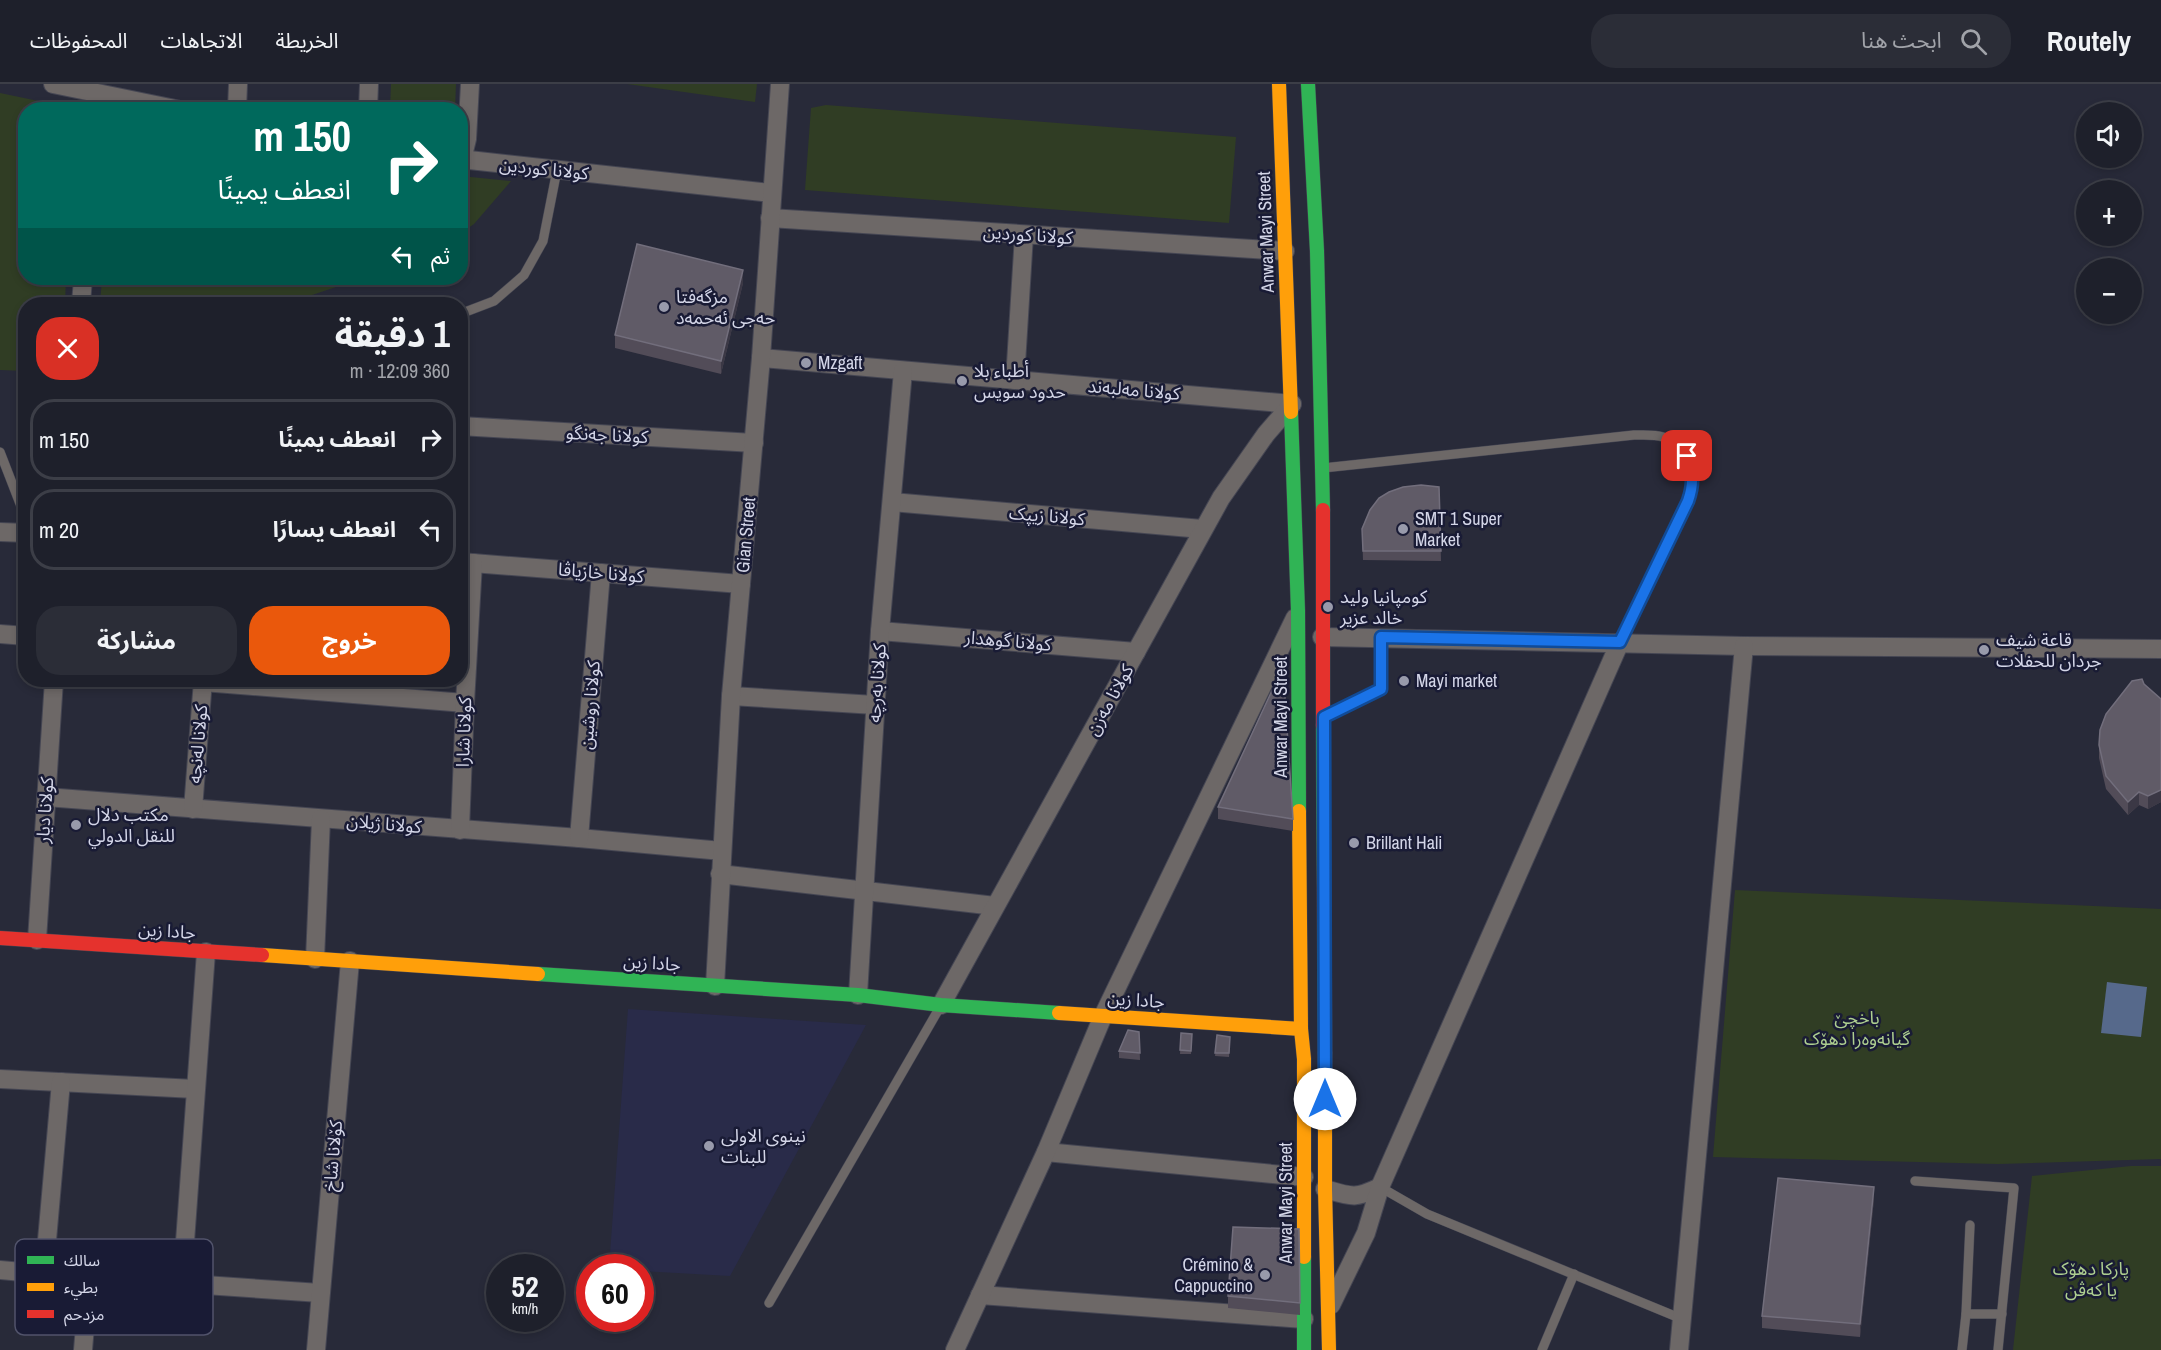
<!DOCTYPE html>
<html lang="ar">
<head>
<meta charset="utf-8">
<style>
  :root { --surface:#1e202b; --page:#2b2d37; --text:#f1f3f6; --muted:#a1a3a9; --line:#3c3e47; --accent:#ea580c }
  body { margin:0; font-family:"Archivo Narrow","Noto Sans Arabic",sans-serif; background:var(--page); color:var(--text); direction:rtl; height:100vh; display:flex; flex-direction:column; font-size:22px; white-space:nowrap }
  * { box-sizing:border-box; margin:0 }
  p { font-size:20px; color:var(--muted) }
  .icon { flex:none; width:33px; height:33px; fill:none; stroke:currentColor; stroke-width:2; stroke-linecap:round; stroke-linejoin:round }
  .map { position:relative; flex:1; overflow:hidden; direction:ltr }
  .details { position:absolute; left:18px; top:213px; width:450px; height:390px; display:flex; flex-direction:column; background:var(--surface); border-radius:24px; box-shadow:0 3px 9px #0003,0 0 0 2px var(--line); direction:rtl }
  .details>* { flex:none }
  .top-card { position:absolute; left:18px; top:18px; width:450px; height:183px; border-radius:24px; box-shadow:0 3px 9px #0003,0 0 0 2px var(--line); direction:rtl; background:#00695c; color:#fff; overflow:hidden }
  .buttons { position:absolute; left:2076px; top:18px; display:grid; gap:12px }
  .buttons a { display:grid; place-items:center; width:66px; height:66px; border-radius:50%; background:var(--surface); box-shadow:0 3px 9px #0003,0 0 0 2px var(--line); font-size:30px }
  .speed { position:absolute; left:486px; top:1170px; display:flex; gap:12px; font-size:30px; font-weight:700; text-align:center }
  .speed>* { display:grid; place-content:center; width:78px; height:78px; border-radius:50%; background:var(--surface); box-shadow:0 3px 9px #0003,0 0 0 2px var(--line); line-height:1 }
  .speed small { font-size:15px; font-weight:400 }
  .speed .limit { border:9px solid #d22; background:#fff; color:#111 }
  .pin { position:absolute; display:grid; place-items:center; width:51px; height:51px; color:#fff; margin:-26px; border-radius:12px; box-shadow:0 3px 9px #0006 }
  .me { position:absolute; width:66px; margin:-33px; rotate:0deg; stroke-linejoin:round; filter:drop-shadow(0 0 4px #0008) }
  .turn { display:flex; align-items:center; gap:21px; height:126px; padding:0 18px; font-size:27px }
  .turn .icon { width:78px; height:78px; stroke-width:2.5 }
  .turn b { display:block; font-size:42px; line-height:51px }
  .then { display:flex; align-items:center; height:57px; padding:0 18px; background:#0003; gap:12px; font-size:22px }
  .round { display:grid; place-items:center; flex:none; width:63px; height:63px; border-radius:24px; background:var(--page) }
  .head { display:flex; align-items:center; justify-content:space-between; height:102px; padding:0 18px }
  h1 { font-size:36px; font-weight:700; line-height:45px }
  .button { display:flex; gap:12px; margin-top:auto; padding:12px 18px }
  .button a { flex:1; height:69px; border-radius:24px; background:var(--accent); color:#fff; font-size:24px; font-weight:700; line-height:69px; text-align:center }
  .button a+a { background:var(--page); color:var(--text) }
  ul { padding:0; list-style:none }
  li { display:flex; align-items:center; gap:18px; height:81px; margin:0 12px 9px; padding:0 6px; border:3px solid var(--line); border-radius:24px }
  li div { flex:1 }
  li b { display:block; font-size:22px }
  li em { font-style:normal }
  header { display:flex; align-items:center; gap:36px; box-sizing:border-box; height:84px; padding:0 30px; background:var(--surface); border-bottom:2px solid var(--line) }
  header strong { font-size:28px }
  nav { display:flex; gap:33px; margin-inline-start:auto; font-size:21px }
  .search { width:420px; height:54px; background:var(--page); display:flex; align-items:center; gap:15px; box-sizing:border-box; padding:0 21px; border-radius:24px; color:var(--muted); font-size:22px }
  .map>svg:first-child { display:block }
  .built { fill:#292b49 }
  .green { fill:#303d24 }
  .water { fill:#56698b }
  .lines { fill:none; stroke-linecap:round; stroke-linejoin:round }
  .lane-casing { stroke:#454653; stroke-width:10 }
  .street-casing { stroke:#454653; stroke-width:20 }
  .fast-casing { stroke:#454653; stroke-width:15 }
  .slow-casing { stroke:#454653; stroke-width:15 }
  .jam-casing { stroke:#454653; stroke-width:15 }
  .lane { stroke:#6d6867; stroke-width:9 }
  .street { stroke:#6d6867; stroke-width:18 }
  .fast { stroke:#30b455; stroke-width:14 }
  .slow { stroke:#ff9f0a; stroke-width:14 }
  .jam { stroke:#e5322d; stroke-width:14 }
  .wall { fill:#524c58 }
  .shaded-wall { fill:#3b3845 }
  .building { fill:#605b67; stroke:#726e7c; stroke-width:1.5 }
  .route-casing { stroke:#114b97; stroke-width:15 }
  .route { stroke:#1a73e8; stroke-width:10 }
  .poi-dot { fill:#989aab; stroke:#191b35; stroke-width:2 }
  .labels { text-anchor:middle; stroke-width:5; stroke-linejoin:round; paint-order:stroke }
  .street-label { font-size:18px; fill:#d4d6e8; stroke:#191b35 }
  .poi-label { font-size:18px; fill:#d4d6e8; stroke:#191b35; text-anchor:start }
  .park-label { font-size:18px; fill:#aecf90; stroke:#191b35 }
  .key { fill:#191b35; stroke:#51536b; stroke-width:1.5 }
  .key-label { font-size:16px; fill:#d4d6e8 }
</style>
</head>
<body>
<header>
<strong>Routely</strong>
<div class="search"><svg class="icon" aria-label="search" viewBox="0 0 24 24"><circle cx="10" cy="10" r="6"/><path d="M15 15l6 6"/></svg>ابحث هنا</div>
<nav><a>الخريطة</a><a>الاتجاهات</a><a>المحفوظات</a></nav>
</header>
<div class="map">
<svg width="2161" height="1266" viewBox="0 0 2161 1266">
  <rect width="100%" height="100%" fill="#282a39"/>
  <path class="built" d="M628 925 866 941 730 1192 641 1187 640 1184 609 1183Z"/>
  <g class="green">
    <path d="M391 0H456L455 25H390Z"/>
    <path d="M627 0H757L755 18Z"/>
    <path d="M0 9 77 25 26 26V194H66L65 220H26L25 287 0 286Z"/>
    <path d="M826 21 1236 53 1229 139 805 106 811 24Z"/>
    <path d="M461 92 511 97 474 140 461 149Z"/>
    <path d="M102 194H363L285 220H100Z"/>
    <path d="M1735 806 2161 825V1075L1998 1080 1713 1073Z"/>
    <path d="M2131 1082H2161V1266H2013L2032 1092Z"/>
  </g>
  <path class="water" d="M2107 898 2147 903 2141 953 2101 949Z"/>
  <g class="lines">
    <defs>
      <g id="lane">
        <path d="M460 230 494 217 524 191 543 157 557 86"/>
        <path d="M0 368 26 435"/>
        <path d="M1323 384 1634 351C1643 351 1654 350 1663 353 1692 362 1696 392 1688 417L1620 558"/>
        <path d="M1326 632 1381 605V553"/>
        <path d="M1915 1097 2014 1104 1998 1266"/>
        <path d="M1380 1103 1427 1130 1682 1235"/>
        <path d="M769 1219 940 923"/>
        <path d="M1966 1230H2002"/>
        <path d="M1542 1266 1574 1190"/>
        <path d="M1962 1266 1966 1230 1970 1141"/>
      </g>
      <g id="street">
        <path d="M53 0 180 26"/>
        <path d="M237 26 238 0"/>
        <path d="M368 26 369 0"/>
        <path d="M460 75 771 109"/>
        <path d="M462 76 467 55 470 0"/>
        <path d="M770 134 1285 167"/>
        <path d="M81 220 83 194"/>
        <path d="M761 274 1292 320"/>
        <path d="M1015 296 1024 151"/>
        <path d="M460 342 754 359"/>
        <path d="M892 418 1202 445"/>
        <path d="M0 448 26 449"/>
        <path d="M460 478 741 500"/>
        <path d="M880 547 1136 568"/>
        <path d="M0 550 26 552"/>
        <path d="M1322 553 1744 562 2161 565"/>
        <path d="M203 598 465 619"/>
        <path d="M731 612 875 621"/>
        <path d="M46 713 579 754 722 767"/>
        <path d="M193 725 203 596"/>
        <path d="M460 746 465 619 473 479"/>
        <path d="M579 754 601 489"/>
        <path d="M720 790 995 822"/>
        <path d="M37 856 54 596"/>
        <path d="M315 875 321 735"/>
        <path d="M715 902 731 612 761 274 780 0"/>
        <path d="M858 911 880 547 903 287"/>
        <path d="M941 921 1221 414 1266 350 1292 320"/>
        <path d="M0 995 195 1005"/>
        <path d="M61 998 44 1190 320 1209"/>
        <path d="M1046 1068 1304 1093"/>
        <path d="M1325 1105C1352 1113 1355 1115 1380 1103"/>
        <path d="M0 1186 44 1190"/>
        <path d="M182 1199 206 868"/>
        <path d="M980 1211 1304 1235"/>
        <path d="M1331 1221 1366 1149 1380 1103 1620 558"/>
        <path d="M83 1266 89 1193"/>
        <path d="M316 1266 350 877"/>
        <path d="M955 1266 1046 1068 1103 932 1295 534"/>
        <path d="M1679 1266 1744 562"/>
      </g>
      <g id="fast">
        <path d="M1308 0 1317 167 1323 426"/>
        <path d="M1291 328 1298 527 1299 727"/>
        <path d="M1323 641 1325 969"/>
        <path d="M538 890 858 911 941 921 1059 929"/>
        <path d="M1304 1173V1266"/>
      </g>
      <g id="slow">
        <path d="M1279 0 1291 328"/>
        <path d="M1299 727 1301 945 1304 975V1173"/>
        <path d="M262 871 538 890"/>
        <path d="M1059 929 1301 945"/>
        <path d="M1325 969V1105L1329 1266"/>
      </g>
      <g id="jam">
        <path d="M1323 426V641"/>
        <path d="M0 854 262 871"/>
      </g>
    </defs>
    <use href="#lane" class="lane-casing"/>
    <use href="#street" class="street-casing"/>
    <use href="#fast" class="fast-casing"/>
    <use href="#slow" class="slow-casing"/>
    <use href="#jam" class="jam-casing"/>
    <use href="#lane" class="lane"/>
    <use href="#street" class="street"/>
    <use href="#fast" class="fast"/>
    <use href="#slow" class="slow"/>
    <use href="#jam" class="jam"/>
  </g>
  <g class="wall">
    <path d="M743 199 721 290 615 264V251Z"/>
    <path d="M1439 403 1441 477 1363 476 1362 445Z"/>
    <path d="M2144 600 2161 615V718L2148 725 2139 721 2128 731 2106 705 2099 674V661Z"/>
    <path d="M1218 723 1293 735V747L1218 735Z"/>
    <path d="M1139 948 1140 976 1119 974V967Z"/>
    <path d="M1181 949 1192 950 1191 970H1180Z"/>
    <path d="M1217 951 1230 953 1229 973 1215 972Z"/>
    <path d="M1874 1115 1860 1253 1762 1244V1232Z"/>
    <path d="M1299 1145 1300 1231 1228 1224V1212Z"/>
  </g>
  <g class="shaded-wall">
    <path d="M743 186V199L721 290V277Z"/>
    <path d="M2161 706V718L2148 725V712Z"/>
    <path d="M2139 708V721L2128 731V718Z"/>
    <path d="M1874 1103V1115L1860 1253V1240Z"/>
  </g>
  <g class="building">
    <path d="M637 160 743 186 721 277 615 251Z"/>
    <path d="M1421 401 1439 403 1441 467H1363L1362 445 1370 426 1379 414 1389 408 1403 403Z"/>
    <path d="M2142 595 2144 600 2161 615V706L2148 712 2139 708 2128 718 2106 692 2099 661 2100 646 2106 630 2132 597Z"/>
    <path d="M1284 599 1293 735 1218 723 1275 600Z"/>
    <path d="M1128 946 1139 948 1140 969 1119 967Z"/>
    <path d="M1181 949 1192 950 1191 967 1180 966Z"/>
    <path d="M1217 951 1230 953 1229 969H1215Z"/>
    <path d="M1778 1094 1874 1103 1860 1240 1762 1232Z"/>
    <path d="M1233 1143 1299 1145 1300 1219 1228 1212Z"/>
  </g>
  <g class="lines">
    <defs>
      <path id="route" d="M1325 1015 1324 633 1381 605V553L1620 558 1688 417C1694 400 1693 389 1687 372"/>
    </defs>
    <use href="#route" class="route-casing"/>
    <use href="#route" class="route"/>
  </g>
  <g class="poi-dot">
    <circle cx="664" cy="223" r="6"/>
    <circle cx="806" cy="279" r="6"/>
    <circle cx="962" cy="297" r="6"/>
    <circle cx="1403" cy="445" r="6"/>
    <circle cx="1328" cy="523" r="6"/>
    <circle cx="1984" cy="566" r="6"/>
    <circle cx="1404" cy="597" r="6"/>
    <circle cx="76" cy="741" r="6"/>
    <circle cx="1354" cy="759" r="6"/>
    <circle cx="709" cy="1062" r="6"/>
    <circle cx="1265" cy="1191" r="6"/>
  </g>
  <g class="labels">
    <g class="street-label">
      <text transform="translate(544 85) rotate(6)" y="6">کولانا کوردین</text>
      <text transform="translate(1266 148) rotate(-92)" y="6">Anwar Mayi Street</text>
      <text transform="translate(1028 151) rotate(4)" y="6">کولانا کوردین</text>
      <text transform="translate(1134 306) rotate(5)" y="6">کولانا مەلبەند</text>
      <text transform="translate(607 351) rotate(3)" y="6">کولانا جەنگو</text>
      <text transform="translate(1047 432) rotate(5)" y="6">کولانا زیپک</text>
      <text transform="translate(746 451) rotate(-85)" y="6">Gian Street</text>
      <text transform="translate(601 489) rotate(5)" y="6">کولانا خازیاڤا</text>
      <text transform="translate(1008 557) rotate(5)" y="6">کولانا گوهدار</text>
      <text transform="translate(877 599) rotate(-86)" y="6">کولانا بەرچە</text>
      <text transform="translate(1110 616) rotate(-61)" y="6">کولانا مەزن</text>
      <text transform="translate(590 621) rotate(-85)" y="6">کولانا روشین</text>
      <text transform="translate(1281 633) rotate(-90)" y="6">Anwar Mayi Street</text>
      <text transform="translate(464 648) rotate(-88)" y="6">کولانا شارا</text>
      <text transform="translate(198 660) rotate(-85)" y="6">کولانا لەنچە</text>
      <text transform="translate(45 726) rotate(-86)" y="6">کولانا دیار</text>
      <text transform="translate(384 740) rotate(5)" y="6">کولانا ژیلان</text>
      <text transform="translate(167 847) rotate(4)" y="6">جادا زین</text>
      <text transform="translate(652 879) rotate(4)" y="6">جادا زین</text>
      <text transform="translate(1136 916) rotate(4)" y="6">جادا زین</text>
      <text transform="translate(333 1072) rotate(-85)" y="6">کۆلانا شاخ</text>
      <text transform="translate(1286 1119) rotate(-90)" y="6">Anwar Mayi Street</text>
    </g>
    <g class="poi-label">
      <text x="676" y="219">مزگەفتا<tspan x="676" dy="21">حەجی ئەحمەد</tspan></text>
      <text x="818" y="285">Mzgaft</text>
      <text x="974" y="293">أطباء بلا<tspan x="974" dy="21">حدود سويس</tspan></text>
      <text x="1415" y="441">SMT 1 Super<tspan x="1415" dy="21">Market</tspan></text>
      <text x="1340" y="519">كومپانيا وليد<tspan x="1340" dy="21">خالد عزير</tspan></text>
      <text x="1996" y="562">قاعة شيف<tspan x="1996" dy="21">جردان للحفلات</tspan></text>
      <text x="1416" y="603">Mayi market</text>
      <text x="88" y="737">مكتب دلال<tspan x="88" dy="21">للنقل الدولي</tspan></text>
      <text x="1366" y="765">Brillant Hali</text>
      <text x="721" y="1058">نينوى الاولى<tspan x="721" dy="21">للبنات</tspan></text>
      <text x="1253" y="1187" text-anchor="end">Crémino &amp;<tspan x="1253" dy="21">Cappuccino</tspan></text>
    </g>
    <g class="park-label">
      <text x="1857" y="940">باخچێ<tspan x="1857" dy="21">گیانه‌وه‌را دهۆک</tspan></text>
      <text x="2091" y="1191">پاركا دهۆک<tspan x="2091" dy="21">يا كەڤن</tspan></text>
    </g>
  </g>
  <rect x="15" y="1155" width="198" height="96" rx="9" class="key"/>
  <rect x="27" y="1172" width="27" height="8" fill="#30b455"/>
  <rect x="27" y="1199" width="27" height="8" fill="#ff9f0a"/>
  <rect x="27" y="1226" width="27" height="8" fill="#e5322d"/>
  <g class="key-label">
    <text x="64" y="1182">سالك</text>
    <text x="64" y="1209">بطيء</text>
    <text x="64" y="1236">مزدحم</text>
  </g>
</svg>
<div class="buttons">
<a><svg class="icon" aria-label="sound" viewBox="0 0 24 24"><path d="M4 9h4l5-4v14l-5-4H4zM17 9q2 3 0 6"/></svg></a>
<a>+</a>
<a>−</a>
</div>
<div class="speed"><div>52<small>km/h</small></div><div class="limit">60</div></div>
<div class="pin" style="left:1687px;top:372px;background:#d93025"><svg class="icon" aria-label="arrive" viewBox="0 0 24 24"><path d="M6 21V4h12l-3 4 3 4H6"/></svg></div>
<svg class="me" style="left:1325px;top:1015px" viewBox="-20 -20 40 40"><circle r="19" fill="#fff"/><path d="M0-13L10 11 0 6-10 11z" fill="#1a73e8"/></svg>
<div class="top-card">
<div class="turn"><svg class="icon" aria-label="right" viewBox="0 0 24 24"><path d="M7 20v-9h11M14 6l5 5-5 5"/></svg><div><b>150 m</b>انعطف يمينًا</div></div>
<div class="then">ثم<svg class="icon" aria-label="left" viewBox="0 0 24 24"><path d="M17 20v-9H6M10 6l-5 5 5 5"/></svg></div>
</div>
<section class="details">
<div class="head"><div><h1>1 دقيقة</h1><p>360 m · 12:09</p></div><a class="round" style="background:#d93025;color:#fff"><svg class="icon" aria-label="close" viewBox="0 0 24 24"><path d="M6 6l12 12M18 6L6 18"/></svg></a></div>
<ul>
<li><svg class="icon" aria-label="right" viewBox="0 0 24 24"><path d="M7 20v-9h11M14 6l5 5-5 5"/></svg><div><b>انعطف يمينًا</b></div><em>150 m</em></li>
<li><svg class="icon" aria-label="left" viewBox="0 0 24 24"><path d="M17 20v-9H6M10 6l-5 5 5 5"/></svg><div><b>انعطف يسارًا</b></div><em>20 m</em></li>
</ul>
<div class="button"><a>خروج</a><a>مشاركة</a></div>
</section>
</div>
</body>
</html>
